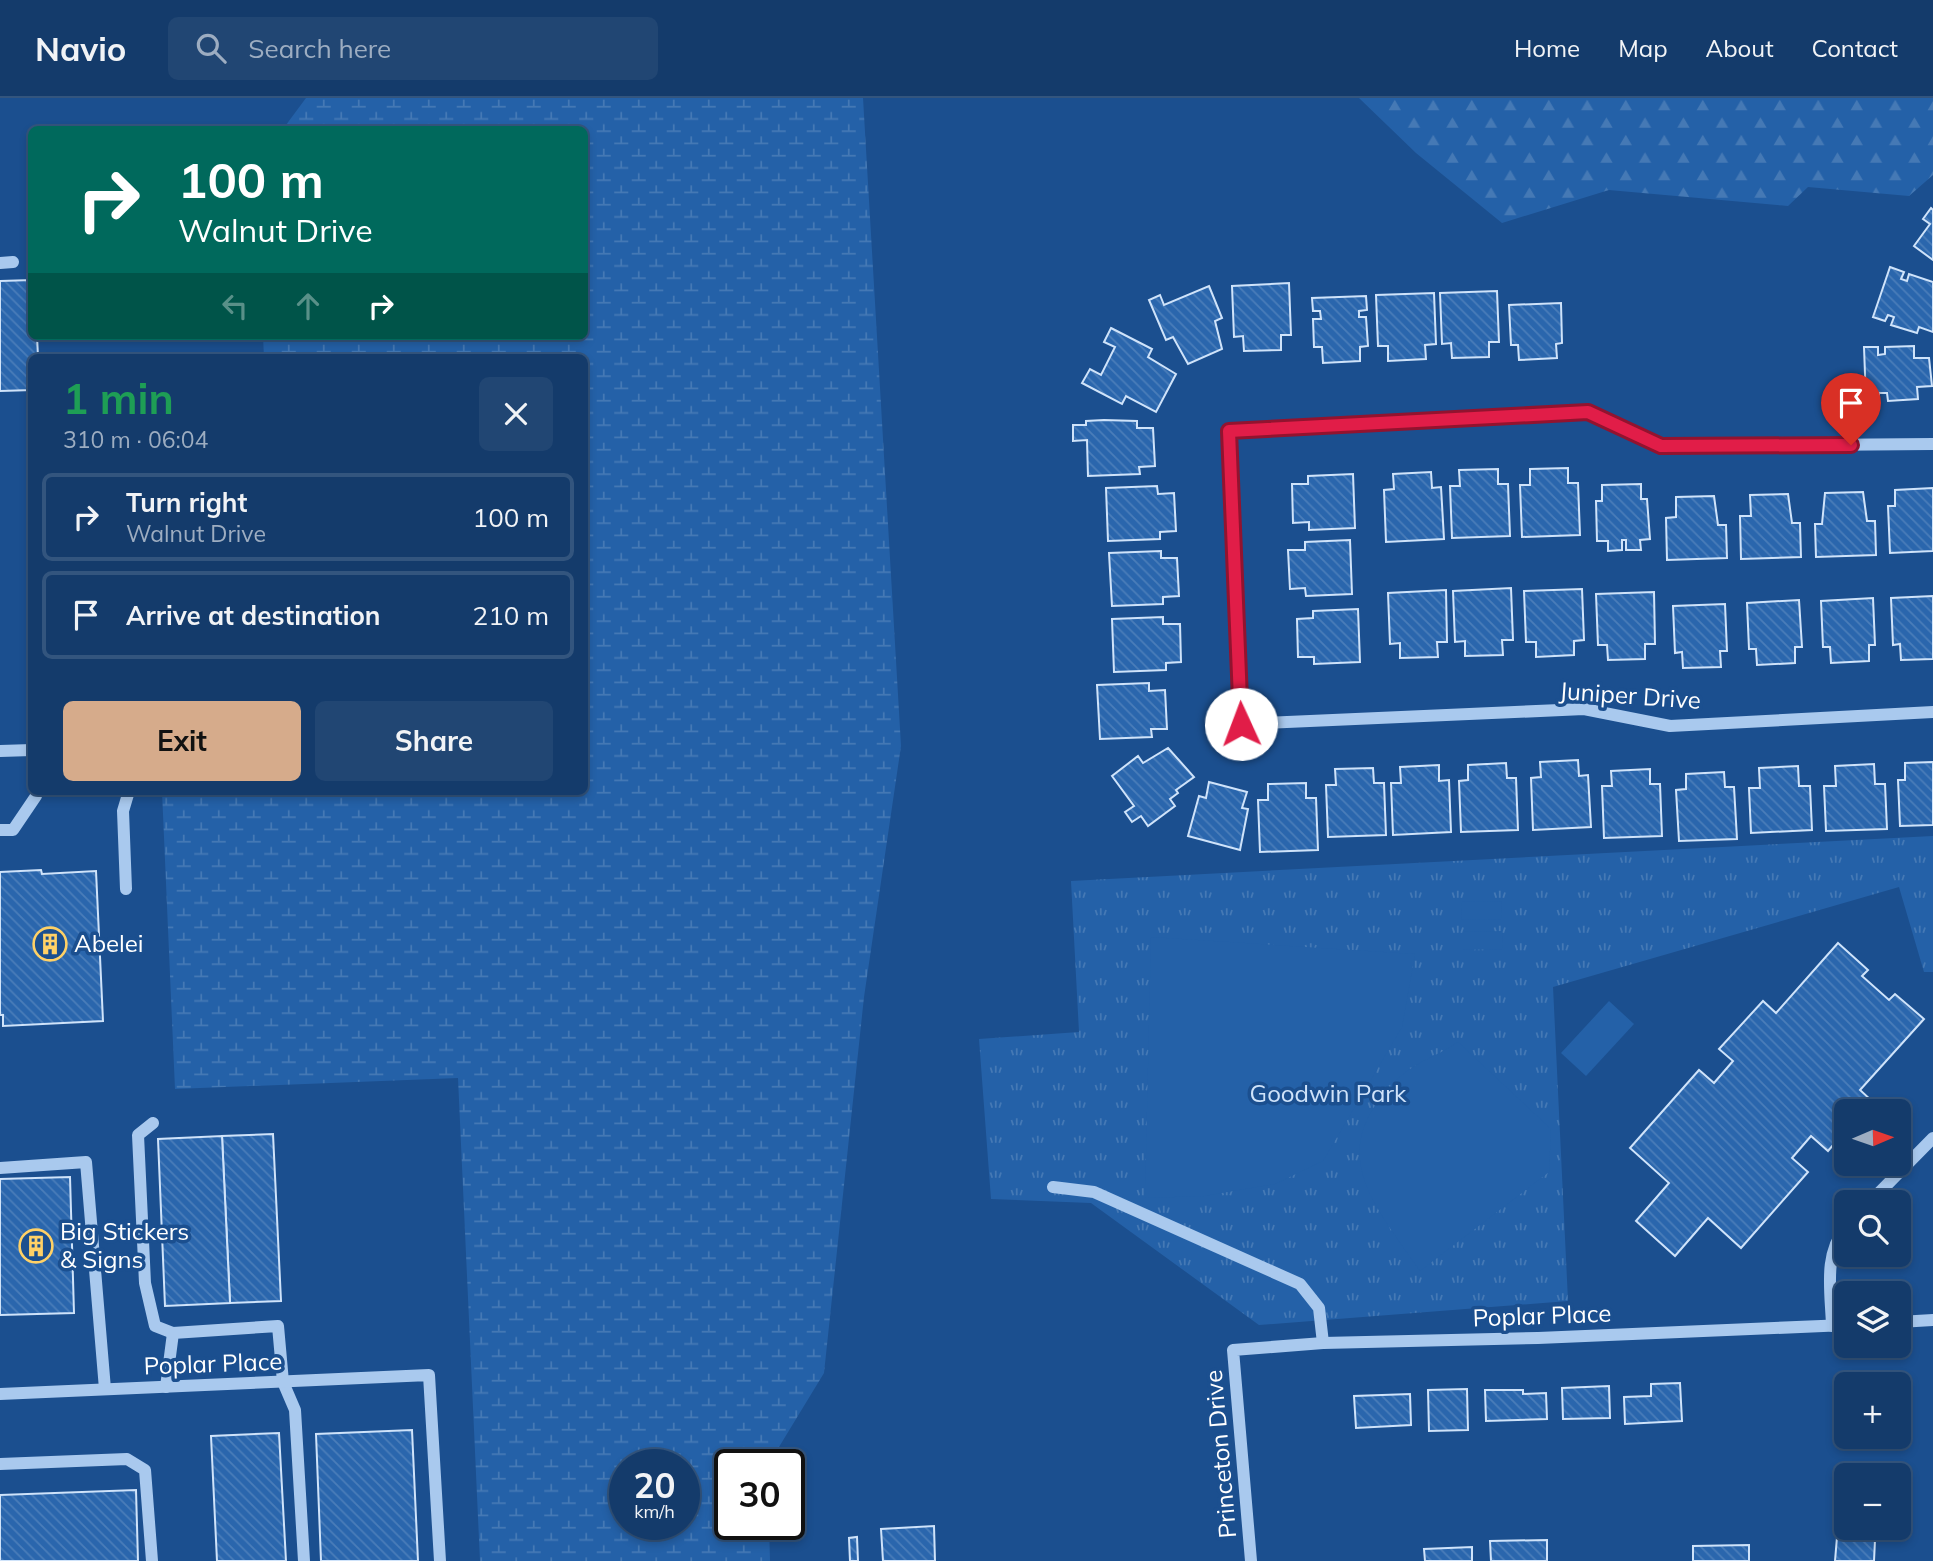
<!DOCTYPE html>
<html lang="en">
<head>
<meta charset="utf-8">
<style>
  :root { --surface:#143b6b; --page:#214673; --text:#f1f3f6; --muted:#9dadc1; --line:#33557e; --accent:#d6ab8b }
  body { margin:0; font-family:Mulish,sans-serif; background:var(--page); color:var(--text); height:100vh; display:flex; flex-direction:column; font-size:26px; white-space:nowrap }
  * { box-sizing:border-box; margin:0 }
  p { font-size:23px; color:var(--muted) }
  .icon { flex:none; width:38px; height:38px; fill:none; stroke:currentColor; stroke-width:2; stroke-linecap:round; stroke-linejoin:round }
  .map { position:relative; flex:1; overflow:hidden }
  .details { position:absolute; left:28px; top:256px; width:560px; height:441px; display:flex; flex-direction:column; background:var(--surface); border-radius:10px; box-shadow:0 4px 10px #0003,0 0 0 2px var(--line) }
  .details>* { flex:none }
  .top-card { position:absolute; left:28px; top:28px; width:560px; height:214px; border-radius:10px; box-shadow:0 4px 10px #0003,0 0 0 2px var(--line); background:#00695c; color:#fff; overflow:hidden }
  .needle { width:46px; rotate:88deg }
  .controls { position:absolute; left:1834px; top:1001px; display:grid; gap:14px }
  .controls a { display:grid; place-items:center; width:77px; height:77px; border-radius:10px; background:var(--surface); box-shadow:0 4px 10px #0003,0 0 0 2px var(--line); font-size:35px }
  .speed { position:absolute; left:609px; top:1351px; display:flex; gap:14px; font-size:35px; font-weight:700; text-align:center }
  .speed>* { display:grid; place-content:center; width:91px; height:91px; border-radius:50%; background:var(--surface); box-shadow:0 4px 10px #0003,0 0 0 2px var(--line); line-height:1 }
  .speed small { font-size:18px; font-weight:400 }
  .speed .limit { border:4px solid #111; border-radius:10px; background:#fff; color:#111 }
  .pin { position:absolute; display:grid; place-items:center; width:60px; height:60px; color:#fff; margin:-72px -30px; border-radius:50% 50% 50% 0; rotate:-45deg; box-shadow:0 0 7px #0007 }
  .pin .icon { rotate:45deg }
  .me { position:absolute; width:77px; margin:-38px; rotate:358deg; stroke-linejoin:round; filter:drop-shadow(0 0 5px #0008) }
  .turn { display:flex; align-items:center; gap:24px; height:147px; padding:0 35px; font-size:32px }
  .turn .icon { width:91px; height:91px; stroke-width:2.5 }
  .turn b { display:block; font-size:49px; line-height:60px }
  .lanes { display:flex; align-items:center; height:66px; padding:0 35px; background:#0003; justify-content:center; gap:35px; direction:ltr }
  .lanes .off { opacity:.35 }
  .round { display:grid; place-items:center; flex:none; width:74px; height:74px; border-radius:10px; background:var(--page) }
  .summary { display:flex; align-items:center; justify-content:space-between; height:119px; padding:0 35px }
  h1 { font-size:42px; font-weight:700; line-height:52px; color:#1e9e55 }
  .action { display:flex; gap:14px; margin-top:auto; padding:14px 35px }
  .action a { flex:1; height:80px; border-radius:10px; background:var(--accent); color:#111; font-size:28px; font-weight:700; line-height:80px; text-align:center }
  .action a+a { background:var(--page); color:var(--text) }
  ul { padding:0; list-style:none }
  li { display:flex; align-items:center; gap:21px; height:88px; margin:0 14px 10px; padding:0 21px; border:4px solid var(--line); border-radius:10px }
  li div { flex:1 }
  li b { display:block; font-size:26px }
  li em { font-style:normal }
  header { display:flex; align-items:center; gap:42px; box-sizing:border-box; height:98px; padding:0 35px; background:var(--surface); border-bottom:2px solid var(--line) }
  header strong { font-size:33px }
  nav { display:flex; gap:38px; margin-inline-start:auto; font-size:24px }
  .search { width:490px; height:63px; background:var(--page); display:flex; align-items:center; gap:18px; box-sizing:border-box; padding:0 24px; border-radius:10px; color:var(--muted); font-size:26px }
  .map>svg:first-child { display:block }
  .forest { fill:url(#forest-firs) }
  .wetland { fill:url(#wetland-marsh); fill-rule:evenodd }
  .park { fill:url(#park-tufts) }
  .pitch { fill:#2461a8 }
  .building { fill:url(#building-back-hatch); stroke:#cfe3fa; stroke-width:2 }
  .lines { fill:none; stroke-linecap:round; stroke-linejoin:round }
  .minor { stroke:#a9c9ee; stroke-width:12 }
  .route-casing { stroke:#92132f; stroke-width:18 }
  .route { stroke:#e11d48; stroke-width:12 }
  .labels { text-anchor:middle; stroke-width:7; stroke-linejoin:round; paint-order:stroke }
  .street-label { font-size:24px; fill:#fff; stroke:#1b4f8f }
  .poi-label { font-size:24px; fill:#fff; stroke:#1b4f8f; text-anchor:start }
  .park-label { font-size:24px; fill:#cfe3fa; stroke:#1b4f8f }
</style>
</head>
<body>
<header>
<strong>Navio</strong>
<div class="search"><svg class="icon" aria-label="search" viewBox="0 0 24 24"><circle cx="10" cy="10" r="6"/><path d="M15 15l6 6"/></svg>Search here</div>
<nav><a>Home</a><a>Map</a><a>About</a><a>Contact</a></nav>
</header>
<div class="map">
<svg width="1933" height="1463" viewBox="0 0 1933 1463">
  <defs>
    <pattern id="forest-firs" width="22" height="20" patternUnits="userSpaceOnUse" patternTransform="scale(1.75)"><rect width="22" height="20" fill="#2461a8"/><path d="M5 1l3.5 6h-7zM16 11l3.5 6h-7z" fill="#4579b5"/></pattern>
    <pattern id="wetland-marsh" width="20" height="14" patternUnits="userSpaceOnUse" patternTransform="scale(1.75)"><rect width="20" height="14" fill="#2461a8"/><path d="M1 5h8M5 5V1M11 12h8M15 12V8" fill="none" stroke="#4579b5"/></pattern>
    <pattern id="park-tufts" width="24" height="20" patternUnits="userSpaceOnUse" patternTransform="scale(1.75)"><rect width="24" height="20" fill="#2461a8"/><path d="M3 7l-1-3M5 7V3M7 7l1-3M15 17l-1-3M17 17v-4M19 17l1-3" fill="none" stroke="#4579b5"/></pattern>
    <pattern id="building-back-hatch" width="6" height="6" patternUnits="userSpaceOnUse" patternTransform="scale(1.75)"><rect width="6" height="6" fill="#2a66ad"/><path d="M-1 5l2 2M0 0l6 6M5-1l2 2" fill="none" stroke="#4a7db9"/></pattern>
  </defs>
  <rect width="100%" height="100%" fill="#1b4f8f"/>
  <path class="forest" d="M1359 0H1933V77L1909 98 1808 89 1788 108 1609 92 1502 125 1416 55Z"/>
  <path class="wetland" d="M306 0H863L901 648 864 899 824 1275 768 1367H730V1426H769L770 1463H480L458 980 175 991 162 693H584V259H264L263 238H584V32L283 31ZM625 1367H684V1426H625Z"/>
  <path class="park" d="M1933 738V874H1924L1899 789 1553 889 1568 1203 1259 1227 1091 1105 991 1101 979 941 1079 934 1071 783Z"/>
  <g class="pitch">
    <path d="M1501 803 1502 821 1462 822 1461 804Z"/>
    <path d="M1502 833 1503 851 1463 852V834Z"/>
    <path d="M1151 839 1415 856 1402 929 1323 1063 1275 1086 1204 1098 1145 1100Z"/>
    <path d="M1609 903 1634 926 1586 978 1561 955Z"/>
    <path d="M1458 944 1551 1031 1549 1074 1420 1173C1371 1102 1322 1051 1402 977 1417 964 1441 956 1458 944Z"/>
  </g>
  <g class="building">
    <path d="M1931 110 1933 112V162L1914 148 1930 126 1923 121Z"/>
    <path d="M1890 169 1904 174 1901 181 1907 183 1909 176 1933 184V234L1919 229 1917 235 1891 227 1894 219 1888 217 1885 223 1873 219Z"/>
    <path d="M32 182V238H37L38 259H32V292L0 293V183Z"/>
    <path d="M1289 185 1291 237H1281V252L1244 253 1243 238 1234 239 1232 188Z"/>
    <path d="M1209 188 1222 220 1215 223 1222 251 1188 266 1173 239 1166 242 1149 202 1160 197 1164 207Z"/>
    <path d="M1497 193 1499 244H1489V259L1452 260 1451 245 1442 246 1440 195Z"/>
    <path d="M1434 195 1436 246 1425 247 1426 261 1388 263V248H1378L1376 197Z"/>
    <path d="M1366 198 1367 212 1359 213V219H1366L1368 248 1360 249V263L1323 265 1322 249H1314L1313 221H1321L1320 213H1313L1312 200Z"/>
    <path d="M1561 205 1562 245 1556 246 1557 260 1519 262 1518 247H1511L1509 207Z"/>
    <path d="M1111 230 1152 251 1148 259 1176 276 1156 314 1126 298 1122 306 1082 285 1090 271 1101 277 1115 249 1104 244Z"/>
    <path d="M1914 248V260H1929L1932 288 1917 289 1918 301 1888 303 1887 295H1879V302L1866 303 1864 249H1878V257L1885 256V249Z"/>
    <path d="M1104 322 1137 323V330H1153L1155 368 1139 369 1140 376 1088 378 1087 342 1073 343V327H1086V323Z"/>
    <path d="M1568 370V385H1578L1580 437 1522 439 1520 387H1530V371Z"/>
    <path d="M1498 371V386H1508L1510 438 1452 440 1450 388H1460L1459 372Z"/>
    <path d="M1431 374 1432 390 1441 389 1444 441 1386 444 1384 392 1394 391 1393 376Z"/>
    <path d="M1353 376 1355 430 1309 432V424L1293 425 1292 386H1308V378Z"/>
    <path d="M1641 386V401H1647L1650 441 1640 442 1641 452H1626V442H1622V452L1608 453V443H1597L1596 403H1602V387Z"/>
    <path d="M1157 388 1158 396 1174 395 1176 433 1160 434V441L1108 443 1106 390Z"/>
    <path d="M1933 390V453L1890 455 1888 408H1895V392Z"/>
    <path d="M1863 394 1867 423H1875L1876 457 1816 459 1815 426H1822L1825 395Z"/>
    <path d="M1788 396 1792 425H1800L1801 459 1741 461 1740 418H1751L1750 397Z"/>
    <path d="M1714 398 1718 427H1726L1727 460 1667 462 1666 420 1676 419V399Z"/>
    <path d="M1350 442 1352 496 1306 498 1305 490 1290 491 1288 452H1305V444Z"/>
    <path d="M1161 453V460H1177L1179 498 1163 499V506L1112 508 1109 455Z"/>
    <path d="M1511 490 1513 542H1502L1503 557 1465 558V543L1455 544 1453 493Z"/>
    <path d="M1582 491 1584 542 1574 543V557L1536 559V544H1526L1524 493Z"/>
    <path d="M1446 492 1447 544H1437L1438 559 1400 560V545L1390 546 1388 495Z"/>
    <path d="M1654 494 1655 546H1645V561L1608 562 1607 547H1598L1596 496Z"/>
    <path d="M1933 498V561L1901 562 1900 546 1893 547 1891 500Z"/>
    <path d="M1873 500 1875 547H1869V563L1831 565 1830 549H1823L1821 503Z"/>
    <path d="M1799 502 1802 549H1795V565L1757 567 1756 551H1749L1747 505Z"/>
    <path d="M1725 506 1727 553H1720L1721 569 1683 570 1682 554 1675 555 1673 508Z"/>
    <path d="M1358 511 1360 564 1314 566V559H1298L1297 521 1313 520V513Z"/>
    <path d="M1163 519V526H1180L1181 564 1166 565V572L1114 574 1112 521Z"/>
    <path d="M1149 585V593L1165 592 1167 631H1151L1152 639 1100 641 1097 587Z"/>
    <path d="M1168 650 1194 679 1176 692 1178 695 1170 701 1175 708 1148 728 1141 718 1132 724 1125 714 1134 708 1112 678 1138 658 1143 665Z"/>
    <path d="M1578 662 1579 678 1588 677 1591 729 1533 732 1531 680 1541 679 1540 664Z"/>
    <path d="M1933 664V727L1900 728 1898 682H1905V665Z"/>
    <path d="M1506 665 1507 680H1516L1518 732 1461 734 1459 683 1468 682V667Z"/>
    <path d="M1874 666 1875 686H1885L1887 731 1826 733 1824 688H1836L1835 668Z"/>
    <path d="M1439 667V683L1449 682 1451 734 1393 737 1391 685H1401L1400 669Z"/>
    <path d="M1798 668 1799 688H1810L1812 732 1751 735 1749 690H1760L1759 670Z"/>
    <path d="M1373 670 1374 685H1384L1386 737 1328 739 1326 687H1336L1335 671Z"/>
    <path d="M1650 671V686H1660L1662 738 1604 740 1602 688H1612L1611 673Z"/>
    <path d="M1724 674 1725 689H1734L1737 741 1679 743 1676 692 1686 691V676Z"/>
    <path d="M1209 684 1247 694 1242 710 1248 711 1240 752 1188 738 1199 698 1206 700Z"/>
    <path d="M1306 685V700H1316L1318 752 1260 754 1258 702H1268V686Z"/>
    <path d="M41 772 42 776 96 773 103 923 3 928V917H0V774Z"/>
    <path d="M1838 845 1868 872 1862 878 1889 902 1895 896 1924 921 1860 992 1872 1003 1863 1013H1846V1032L1828 1053 1811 1038 1792 1060 1808 1074 1741 1150 1708 1120 1675 1158 1636 1123 1669 1085 1630 1050 1699 972 1714 985 1733 963 1719 951 1763 903 1776 915Z"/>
    <path d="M273 1036 281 1203 230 1205 222 1038Z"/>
    <path d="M222 1038 230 1205 165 1208 158 1041Z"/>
    <path d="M70 1079 74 1215 0 1217V1081Z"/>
    <path d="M1881 1279V1286H1846V1312H1835L1834 1281Z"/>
    <path d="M1680 1285 1682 1323 1625 1326 1624 1299 1651 1298V1286Z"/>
    <path d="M1609 1288 1610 1320 1563 1321 1562 1290Z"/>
    <path d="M1467 1291 1468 1332 1429 1333 1428 1292Z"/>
    <path d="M1485 1292H1523V1296L1546 1295 1547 1321 1486 1323Z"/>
    <path d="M1410 1296 1411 1327 1356 1330 1354 1298Z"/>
    <path d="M412 1332 418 1463H321L316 1336Z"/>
    <path d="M279 1335 286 1463H217L211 1338Z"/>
    <path d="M136 1392 138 1463H0V1397Z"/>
    <path d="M934 1428 935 1463H883L881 1431Z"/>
    <path d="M857 1439 858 1463H850L849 1440Z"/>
    <path d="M1837 1439 1875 1442 1874 1463H1835Z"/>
    <path d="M1547 1442V1463H1491L1490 1443Z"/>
    <path d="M1749 1447V1463H1693V1448Z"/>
    <path d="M1472 1449V1463H1425L1424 1451Z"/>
  </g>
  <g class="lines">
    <g class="minor">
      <path d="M0 165 13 164"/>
      <path d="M1933 346 1661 348 1588 314 1229 333 1241 626 1584 611 1670 628 1933 614"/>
      <path d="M0 653 32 652"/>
      <path d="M0 732H13L36 698V693"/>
      <path d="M126 791 123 713 129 693"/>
      <path d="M153 1025 138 1037 145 1185 155 1228 173 1235"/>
      <path d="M0 1070 86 1064 105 1291"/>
      <path d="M1053 1089 1094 1094 1300 1186 1319 1210 1323 1245"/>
      <path d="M1870 1104 1933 1040"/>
      <path d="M1899 1224 1933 1222"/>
      <path d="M1832 1228C1831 1194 1823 1157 1846 1129"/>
      <path d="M166 1289 173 1235 278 1228 283 1284 295 1312 304 1463"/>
      <path d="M0 1296 429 1277 440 1463"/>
      <path d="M0 1366 127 1361 145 1372 152 1463"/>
      <path d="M1251 1463 1233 1252 1323 1245 1538 1240 1846 1227"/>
    </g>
  </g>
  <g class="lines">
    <defs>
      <path id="route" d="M1241 626 1229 333 1588 314 1661 348 1851 347"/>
    </defs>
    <use href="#route" class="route-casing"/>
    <use href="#route" class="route"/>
  </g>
  <defs>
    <symbol id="building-ring" viewBox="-11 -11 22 22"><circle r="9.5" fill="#1b4f8f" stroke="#ffd166" stroke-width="1.5"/><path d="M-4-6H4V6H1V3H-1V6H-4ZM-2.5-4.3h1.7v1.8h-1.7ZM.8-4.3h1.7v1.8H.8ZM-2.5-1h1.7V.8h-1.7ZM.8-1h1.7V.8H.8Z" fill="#ffd166"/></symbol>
  </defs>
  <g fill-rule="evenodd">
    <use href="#building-ring" x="31" y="827" width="38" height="38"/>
    <use href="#building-ring" x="17" y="1129" width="38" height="38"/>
  </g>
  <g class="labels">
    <g class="street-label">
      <text transform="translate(1630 598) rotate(4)" y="8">Juniper Drive</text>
      <text transform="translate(1542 1218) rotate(-2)" y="8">Poplar Place</text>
      <text transform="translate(213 1266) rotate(-2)" y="8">Poplar Place</text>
      <text transform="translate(1221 1356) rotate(-95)" y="8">Princeton Drive</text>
    </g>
    <g class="poi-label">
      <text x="74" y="854">Abelei</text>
      <text x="60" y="1142">Big Stickers<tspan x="60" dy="28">&amp; Signs</tspan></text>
    </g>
    <g class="park-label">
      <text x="1328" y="1004">Goodwin Park</text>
    </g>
  </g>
</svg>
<div class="controls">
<a><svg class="needle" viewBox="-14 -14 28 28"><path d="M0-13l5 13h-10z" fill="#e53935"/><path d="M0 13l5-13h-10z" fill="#9dadc1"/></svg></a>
<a><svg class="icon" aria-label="search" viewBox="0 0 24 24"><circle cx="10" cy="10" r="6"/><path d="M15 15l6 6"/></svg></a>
<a><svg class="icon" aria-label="layers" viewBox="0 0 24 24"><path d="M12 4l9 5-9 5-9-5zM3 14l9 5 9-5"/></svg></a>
<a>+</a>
<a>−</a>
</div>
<div class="speed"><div>20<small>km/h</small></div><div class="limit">30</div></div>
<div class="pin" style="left:1851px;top:347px;background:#d93025"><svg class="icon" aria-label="arrive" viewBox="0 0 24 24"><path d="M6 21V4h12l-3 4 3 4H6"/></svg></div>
<svg class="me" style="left:1241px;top:626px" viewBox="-20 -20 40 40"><circle r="19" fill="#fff"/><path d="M0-13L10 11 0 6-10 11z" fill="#e11d48"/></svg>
<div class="top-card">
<div class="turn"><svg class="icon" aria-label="right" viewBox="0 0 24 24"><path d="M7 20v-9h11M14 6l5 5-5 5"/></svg><div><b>100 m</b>Walnut Drive</div></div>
<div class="lanes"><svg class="icon off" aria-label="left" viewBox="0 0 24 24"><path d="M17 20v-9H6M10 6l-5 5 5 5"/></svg><svg class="icon off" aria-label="ahead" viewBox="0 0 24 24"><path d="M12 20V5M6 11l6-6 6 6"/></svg><svg class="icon" aria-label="right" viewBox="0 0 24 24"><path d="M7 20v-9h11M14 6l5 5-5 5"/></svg></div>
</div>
<section class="details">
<div class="summary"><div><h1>1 min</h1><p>310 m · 06:04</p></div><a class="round"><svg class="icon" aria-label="close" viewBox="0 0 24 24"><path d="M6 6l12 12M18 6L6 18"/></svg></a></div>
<ul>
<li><svg class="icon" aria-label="right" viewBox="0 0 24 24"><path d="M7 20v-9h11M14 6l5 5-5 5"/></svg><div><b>Turn right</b><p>Walnut Drive</p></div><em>100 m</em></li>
<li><svg class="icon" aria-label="arrive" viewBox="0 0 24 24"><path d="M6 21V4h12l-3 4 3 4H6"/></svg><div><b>Arrive at destination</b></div><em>210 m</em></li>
</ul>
<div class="action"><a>Exit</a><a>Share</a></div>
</section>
</div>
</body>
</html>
